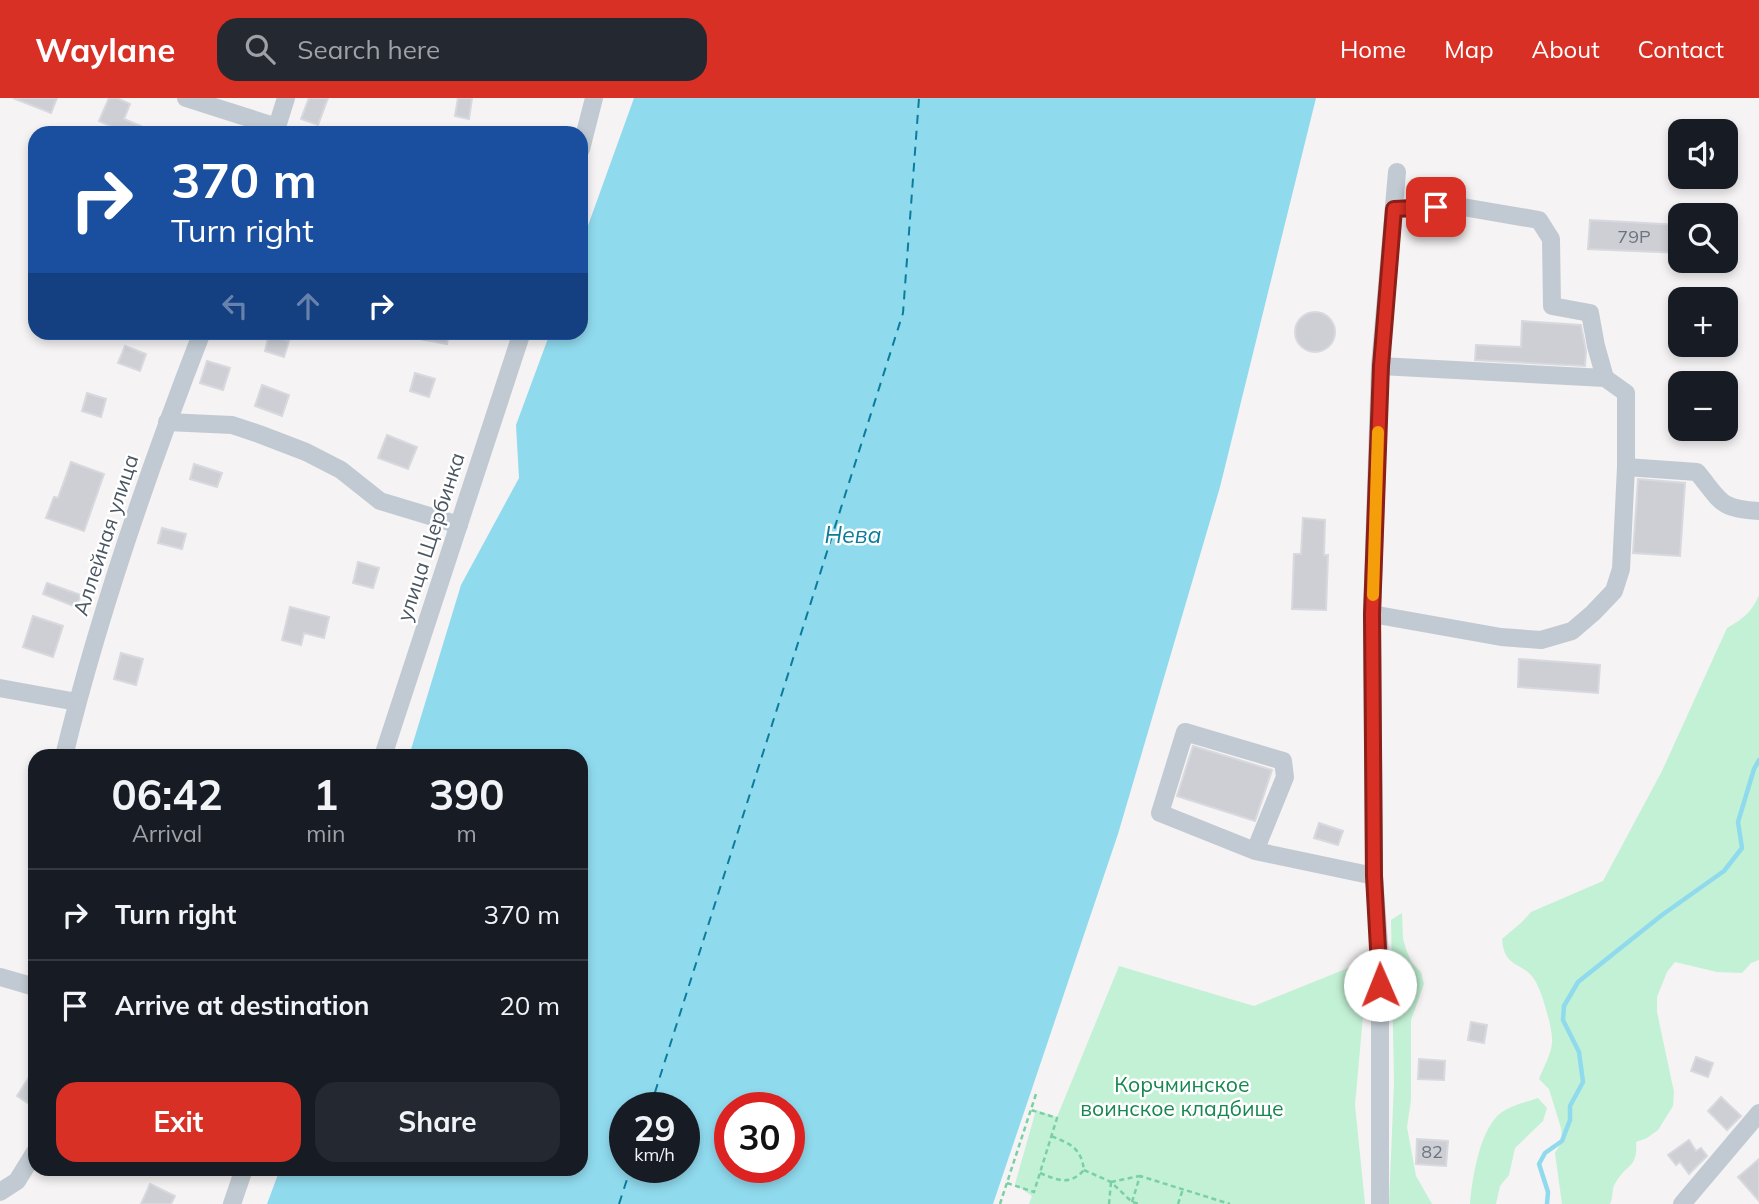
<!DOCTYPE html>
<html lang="en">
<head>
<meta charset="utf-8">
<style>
  :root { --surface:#171b24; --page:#242831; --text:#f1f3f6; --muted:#9ea1a6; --line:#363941; --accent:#d93025 }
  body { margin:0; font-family:Mulish,sans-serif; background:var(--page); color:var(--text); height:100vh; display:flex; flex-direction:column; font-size:26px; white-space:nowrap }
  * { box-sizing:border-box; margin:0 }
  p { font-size:23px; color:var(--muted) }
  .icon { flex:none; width:38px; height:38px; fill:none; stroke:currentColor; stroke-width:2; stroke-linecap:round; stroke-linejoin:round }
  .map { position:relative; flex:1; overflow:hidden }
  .drawer { position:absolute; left:28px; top:651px; width:560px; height:427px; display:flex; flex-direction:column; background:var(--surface); border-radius:21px; box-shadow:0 4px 10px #0003 }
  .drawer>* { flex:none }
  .hud { position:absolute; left:28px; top:28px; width:560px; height:214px; border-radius:21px; box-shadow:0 4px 10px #0003; background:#1a4fa0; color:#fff; overflow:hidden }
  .tools { position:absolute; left:1668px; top:21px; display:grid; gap:14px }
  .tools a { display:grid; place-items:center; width:70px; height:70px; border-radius:14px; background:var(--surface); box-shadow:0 4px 10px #0003; font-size:35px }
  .speed { position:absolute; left:609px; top:994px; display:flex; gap:14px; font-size:35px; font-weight:700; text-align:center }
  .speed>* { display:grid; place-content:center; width:91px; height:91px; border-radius:50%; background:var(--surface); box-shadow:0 4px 10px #0003; line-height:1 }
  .speed small { font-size:18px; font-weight:400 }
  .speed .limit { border:10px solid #d22; background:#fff; color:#111 }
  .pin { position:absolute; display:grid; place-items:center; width:60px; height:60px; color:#fff; margin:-30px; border-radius:14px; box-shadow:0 4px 10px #0006 }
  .me { position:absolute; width:77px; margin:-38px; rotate:359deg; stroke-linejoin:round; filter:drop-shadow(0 0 5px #0008) }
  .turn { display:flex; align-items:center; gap:24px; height:147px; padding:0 28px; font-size:32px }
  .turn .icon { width:91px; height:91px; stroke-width:2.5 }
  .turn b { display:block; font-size:49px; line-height:60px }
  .lanes { display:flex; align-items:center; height:66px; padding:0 28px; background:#0003; justify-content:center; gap:35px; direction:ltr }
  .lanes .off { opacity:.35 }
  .eta { display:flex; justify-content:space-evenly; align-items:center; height:119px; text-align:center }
  .eta b { font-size:42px; font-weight:700; line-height:49px }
  .primary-button { display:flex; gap:14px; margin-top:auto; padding:14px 28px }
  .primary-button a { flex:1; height:80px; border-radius:21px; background:var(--accent); color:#fff; font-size:28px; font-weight:700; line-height:80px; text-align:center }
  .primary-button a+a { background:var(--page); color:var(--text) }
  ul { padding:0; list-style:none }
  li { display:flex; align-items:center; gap:21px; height:91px; padding:0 28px; border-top:2px solid var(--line) }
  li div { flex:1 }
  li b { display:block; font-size:26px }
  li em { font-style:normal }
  header { display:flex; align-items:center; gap:42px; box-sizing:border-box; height:98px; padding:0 35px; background:var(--accent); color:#fff }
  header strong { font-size:33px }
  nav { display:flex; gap:38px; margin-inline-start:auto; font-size:24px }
  .search { width:490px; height:63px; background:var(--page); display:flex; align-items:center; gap:18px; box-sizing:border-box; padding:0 24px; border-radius:21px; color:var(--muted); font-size:26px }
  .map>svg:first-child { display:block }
  .green { fill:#c3f1d5 }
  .water { fill:#90daee; fill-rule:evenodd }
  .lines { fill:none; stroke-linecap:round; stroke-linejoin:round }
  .stream { stroke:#90daee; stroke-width:4.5 }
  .ferry { stroke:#0c7c9b; stroke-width:2; stroke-dasharray:9 7; stroke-linecap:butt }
  .building { fill:#cdcfd5; stroke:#d7d9de; stroke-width:2 }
  .path { stroke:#7ad0a6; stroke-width:2.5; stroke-dasharray:5 3.5; stroke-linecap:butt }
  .minor { stroke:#c1cad2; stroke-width:18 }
  .route-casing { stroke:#8d1f18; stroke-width:18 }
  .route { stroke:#d93025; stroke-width:12 }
  .slow { stroke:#f59e0b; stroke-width:12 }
  .labels { text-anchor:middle; stroke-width:5; stroke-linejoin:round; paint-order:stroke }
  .number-label { font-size:18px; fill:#6b747e }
  .street-label { font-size:21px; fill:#4a5661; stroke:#fff }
  .park-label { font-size:21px; fill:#17864f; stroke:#fff }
  .water-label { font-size:23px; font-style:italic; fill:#0c7c9b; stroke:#fff }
</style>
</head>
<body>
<header>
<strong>Waylane</strong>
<div class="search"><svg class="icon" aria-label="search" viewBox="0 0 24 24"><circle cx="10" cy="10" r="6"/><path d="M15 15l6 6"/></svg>Search here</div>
<nav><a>Home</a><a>Map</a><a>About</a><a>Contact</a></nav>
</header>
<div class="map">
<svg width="1759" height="1106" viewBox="0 0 1759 1106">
  <rect width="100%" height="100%" fill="#f5f3f3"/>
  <g class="green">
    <path d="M1759 497V862L1751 865 1742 875 1717 874 1675 864 1667 874 1657 899V914L1674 994 1673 1008 1658 1032 1647 1040 1636 1044C1638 1070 1627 1065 1616 1084 1611 1090 1614 1098 1610 1106H1562L1555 1055 1562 1043 1561 1030 1549 991 1539 981C1543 970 1551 957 1552 945 1554 934 1541 890 1534 881 1521 863 1504 870 1502 841L1522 824 1531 814 1603 783 1662 673 1727 530C1743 521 1752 514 1759 497Z"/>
    <path d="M1402 815 1403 841 1407 854 1412 865 1421 874 1424 886 1411 922V1002L1407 1029 1416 1078 1432 1106H1389L1394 985 1391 822Z"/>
    <path d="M1368 862 1355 1007 1365 1106H1029L1032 1098 1015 1086 1036 1012 1057 1019 1119 868 1254 908Z"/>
    <path d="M1538 1000 1547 1010 1543 1023 1515 1050 1509 1077 1500 1088 1496 1106H1470C1472 1081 1480 1029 1502 1014 1513 1007 1526 1004 1538 1000Z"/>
  </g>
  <path class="water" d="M634 0H1316L1220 389 1118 736 993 1106H267L280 1071H581V658H409L461 487 519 380 516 327 550 235 581 234V147ZM625 1010H684V1069H625ZM730 1010H789V1069H730Z"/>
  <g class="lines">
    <path class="stream" d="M1547 1106 1548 1094 1539 1066 1545 1055 1562 1043 1570 1022V1008L1583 984 1579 954 1563 922 1564 908 1578 884 1662 817 1724 773 1742 750 1738 724 1754 671 1759 662"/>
    <g class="ferry">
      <path d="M650 1010 903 215 919 0"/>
      <path d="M619 1106 631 1069"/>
    </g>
  </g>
  <g class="building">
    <path d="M13 0H57L51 15Z"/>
    <path d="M109 0H117L130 6 124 21 157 35H126L99 23Z"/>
    <path d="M309 0H328L318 27 301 21Z"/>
    <path d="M458 0H472L469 21 455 18Z"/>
    <path d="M1590 122 1680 127V155L1588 151Z"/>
    <circle cx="1315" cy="234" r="20"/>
    <path d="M1522 223 1581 227 1586 253 1585 268 1475 262 1476 247 1521 249Z"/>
    <path d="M415 234H449L447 246 414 240Z"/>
    <path d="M269 237 289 243 284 259 265 253Z"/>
    <path d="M125 248 146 256 140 273 118 265Z"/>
    <path d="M207 263 230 270 223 292 200 285Z"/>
    <path d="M415 275 435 281 429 299 410 293Z"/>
    <path d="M262 287 289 297 282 318 255 308Z"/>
    <path d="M87 295 106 301 101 319 82 313Z"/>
    <path d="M387 337 417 349 408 371 378 360Z"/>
    <path d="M71 364 104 376 84 433 46 420 54 399 58 400Z"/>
    <path d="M194 366 222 375 217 389 190 381Z"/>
    <path d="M1638 381 1685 385 1680 458 1633 455Z"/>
    <path d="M1303 420 1325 422 1324 457H1328L1326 512 1292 511 1294 456H1301Z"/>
    <path d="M162 430 186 436 182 451 158 445Z"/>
    <path d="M358 464 379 470 373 490 353 485Z"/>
    <path d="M47 485 81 497 76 509 43 496Z"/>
    <path d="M290 509 329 519 324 540 304 535 301 547 282 542Z"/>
    <path d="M33 518 63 528 53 559 23 549Z"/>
    <path d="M121 555 143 561 136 587 114 581Z"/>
    <path d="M1519 561 1600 567 1598 595 1518 589Z"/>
    <path d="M1193 648 1272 672 1255 723 1177 698Z"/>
    <path d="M1319 725 1343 733 1338 747 1314 740Z"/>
    <path d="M1471 924 1487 927 1484 945 1468 942Z"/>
    <path d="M1696 959 1713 965 1708 979 1691 973Z"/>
    <path d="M1419 961 1445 963 1444 982 1418 981Z"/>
    <path d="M35 970V1010L17 998Z"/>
    <path d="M1721 999 1741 1018 1727 1032 1708 1013Z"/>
    <path d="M1417 1041 1448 1043 1446 1068 1416 1066Z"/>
    <path d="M1689 1042 1696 1053 1701 1050 1707 1058 1689 1076 1680 1064 1676 1067 1668 1057Z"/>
    <path d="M1759 1061V1103L1738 1079Z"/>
    <path d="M150 1086 175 1098 171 1106H141Z"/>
  </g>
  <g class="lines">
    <g class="path">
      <path d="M1084 1072 1111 1084 1132 1104 1140 1106"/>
      <path d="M1040 1075C1057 1082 1070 1088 1084 1072 1081 1050 1071 1046 1051 1038"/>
      <path d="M1111 1084 1139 1078"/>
      <path d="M1007 1085 1034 1094 1057 1020 1031 1012"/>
      <path d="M1132 1104 1140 1078 1230 1106"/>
      <path d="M1000 1106 1037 993"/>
      <path d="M1109 1106 1111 1084"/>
      <path d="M1178 1106 1183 1091"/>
    </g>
    <g class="minor">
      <path d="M186 0 277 29"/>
      <path d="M275 35 286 0"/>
      <path d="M581 51 594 0"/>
      <path d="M1394 111 1457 108 1539 122 1551 141 1552 208 1590 215 1596 248 1605 280"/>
      <path d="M1380 268 1605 280 1626 295V369"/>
      <path d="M167 324 232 327 259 336 306 354 341 372 380 403 459 427"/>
      <path d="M1372 516 1501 539 1541 542 1572 533 1593 515 1614 493 1621 471 1626 369 1697 374C1721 403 1719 411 1759 413"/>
      <path d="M0 590 77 604"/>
      <path d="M64 658C99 514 148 373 202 234"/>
      <path d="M383 658 522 234"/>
      <path d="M1255 753 1285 679 1283 663 1185 634 1160 715 1255 753 1374 778"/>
      <path d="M0 879 35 889"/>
      <path d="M0 1094 17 1083 35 1054"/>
      <path d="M232 1106 244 1071"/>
      <path d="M1380 1106V859L1374 778 1372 516 1380 268 1397 74"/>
      <path d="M1682 1106 1759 1015"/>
    </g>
  </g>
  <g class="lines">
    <defs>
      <path id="route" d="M1380 887 1374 778 1372 516 1381 268 1394 111 1436 109"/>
    </defs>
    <use href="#route" class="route-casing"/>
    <use href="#route" class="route"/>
    <path class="slow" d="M1373 497 1378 334"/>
  </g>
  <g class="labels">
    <g class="number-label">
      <text x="1634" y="145">79Р</text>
      <text x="1432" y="1060">82</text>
    </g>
    <g class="street-label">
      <text transform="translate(106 437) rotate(-72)" y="7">Аллейная улица</text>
      <text transform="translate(431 439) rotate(-72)" y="7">улица Щербинка</text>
    </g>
    <g class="park-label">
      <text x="1182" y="994">Корчминское<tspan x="1182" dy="24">воинское кладбище</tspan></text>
    </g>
    <g class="water-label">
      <text x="853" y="445">Нева</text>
    </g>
  </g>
</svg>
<div class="tools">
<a><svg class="icon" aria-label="sound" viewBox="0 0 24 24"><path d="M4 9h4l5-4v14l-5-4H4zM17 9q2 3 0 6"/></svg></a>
<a><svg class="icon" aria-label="search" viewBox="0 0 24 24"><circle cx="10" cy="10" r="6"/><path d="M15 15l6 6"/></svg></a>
<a>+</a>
<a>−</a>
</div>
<div class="speed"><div>29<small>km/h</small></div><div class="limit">30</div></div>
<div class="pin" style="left:1436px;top:109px;background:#d93025"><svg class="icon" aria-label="arrive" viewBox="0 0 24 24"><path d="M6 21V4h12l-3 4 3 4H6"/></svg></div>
<svg class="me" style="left:1380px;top:887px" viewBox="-20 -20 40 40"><circle r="19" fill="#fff"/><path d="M0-13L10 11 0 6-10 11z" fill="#d93025"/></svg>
<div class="hud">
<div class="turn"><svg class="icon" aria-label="right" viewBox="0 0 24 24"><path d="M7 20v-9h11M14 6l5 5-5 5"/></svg><div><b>370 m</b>Turn right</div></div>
<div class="lanes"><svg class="icon off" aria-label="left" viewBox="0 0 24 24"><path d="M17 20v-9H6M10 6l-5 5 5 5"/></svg><svg class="icon off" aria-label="ahead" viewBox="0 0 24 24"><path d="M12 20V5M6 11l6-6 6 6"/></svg><svg class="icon" aria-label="right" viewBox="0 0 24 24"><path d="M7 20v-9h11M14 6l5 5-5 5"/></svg></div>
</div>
<section class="drawer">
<div class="eta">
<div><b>06:42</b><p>Arrival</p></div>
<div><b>1</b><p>min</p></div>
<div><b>390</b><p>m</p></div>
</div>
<ul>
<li><svg class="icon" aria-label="right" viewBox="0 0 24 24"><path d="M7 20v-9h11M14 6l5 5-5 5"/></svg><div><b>Turn right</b></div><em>370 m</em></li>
<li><svg class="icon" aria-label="arrive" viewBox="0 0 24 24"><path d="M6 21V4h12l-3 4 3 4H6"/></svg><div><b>Arrive at destination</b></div><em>20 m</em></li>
</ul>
<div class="primary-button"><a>Exit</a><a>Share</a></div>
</section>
</div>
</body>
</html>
